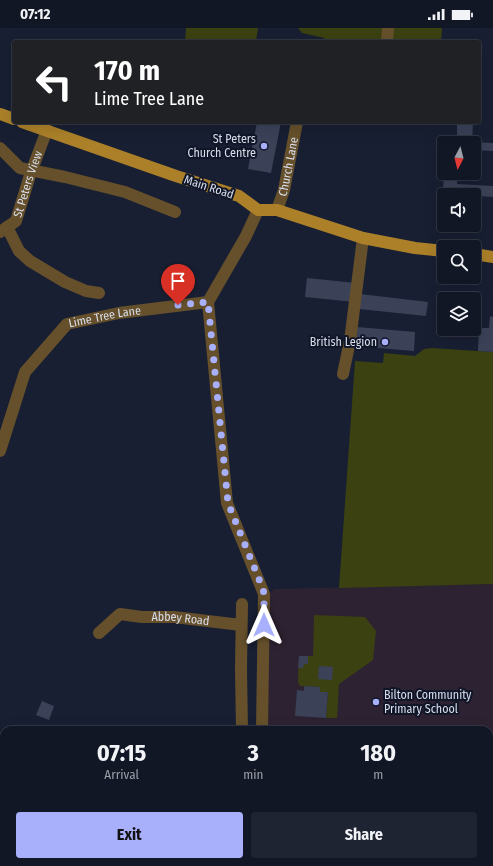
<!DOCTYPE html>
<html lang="en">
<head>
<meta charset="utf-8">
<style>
  :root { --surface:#121726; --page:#1f2432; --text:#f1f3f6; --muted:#9c9fa7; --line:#313643; --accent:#a8b0fc }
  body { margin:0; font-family:"Fira Sans Condensed",sans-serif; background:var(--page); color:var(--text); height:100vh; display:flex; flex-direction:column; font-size:15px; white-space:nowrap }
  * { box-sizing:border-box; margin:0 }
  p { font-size:13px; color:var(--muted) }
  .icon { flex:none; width:22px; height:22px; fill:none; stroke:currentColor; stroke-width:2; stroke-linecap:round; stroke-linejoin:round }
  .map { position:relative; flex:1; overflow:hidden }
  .sheet { position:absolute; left:0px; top:698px; width:493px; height:140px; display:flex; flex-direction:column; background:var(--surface); border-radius:12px 12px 0 0; box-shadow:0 4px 16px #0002,0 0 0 1px var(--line) }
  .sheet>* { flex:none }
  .guide { position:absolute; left:12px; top:12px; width:469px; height:84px; border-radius:4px; box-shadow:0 4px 16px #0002,0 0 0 1px var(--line); background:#202124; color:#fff; overflow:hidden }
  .needle { width:26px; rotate:187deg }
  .controls { position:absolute; left:437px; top:108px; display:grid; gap:8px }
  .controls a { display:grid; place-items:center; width:44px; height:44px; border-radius:4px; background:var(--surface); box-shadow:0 4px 16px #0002,0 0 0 1px var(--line); font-size:20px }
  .pin { position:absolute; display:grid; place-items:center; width:34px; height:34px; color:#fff; margin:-41px -17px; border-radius:50% 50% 50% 0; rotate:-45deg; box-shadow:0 0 4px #0007 }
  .pin .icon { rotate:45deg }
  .me { position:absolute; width:44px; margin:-22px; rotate:0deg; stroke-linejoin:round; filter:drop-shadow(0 0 3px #0008) }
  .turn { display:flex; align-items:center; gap:14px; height:84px; padding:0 16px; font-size:18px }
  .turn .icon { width:52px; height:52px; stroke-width:2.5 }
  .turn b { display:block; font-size:28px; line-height:34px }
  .eta { display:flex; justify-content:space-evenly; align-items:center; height:68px; text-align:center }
  .eta b { font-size:24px; font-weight:700; line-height:28px }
  .primary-button { display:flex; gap:8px; margin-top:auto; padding:8px 16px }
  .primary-button a { flex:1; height:46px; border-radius:4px; background:var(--accent); color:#111; font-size:16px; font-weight:700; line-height:46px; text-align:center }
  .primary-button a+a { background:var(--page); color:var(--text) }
  .status { display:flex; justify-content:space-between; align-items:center; height:28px; padding:0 20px; background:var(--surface); direction:ltr }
  .status svg { height:11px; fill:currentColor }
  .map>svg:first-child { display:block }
  .education { fill:#2d2231 }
  .green { fill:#3b4111 }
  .building { fill:#3b4258 }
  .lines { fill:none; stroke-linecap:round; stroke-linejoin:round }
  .minor { stroke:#65502b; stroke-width:12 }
  .major { stroke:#ab8029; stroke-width:12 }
  .route { stroke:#a8b0fc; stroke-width:7; stroke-dasharray:0 12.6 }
  .poi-dot { fill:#a8b0fc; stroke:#101528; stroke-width:1.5 }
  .labels { text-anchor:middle; stroke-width:4; stroke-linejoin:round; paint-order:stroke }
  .poi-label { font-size:12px; fill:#d9deec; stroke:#101528; text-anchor:end }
  .street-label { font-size:12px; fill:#d9deec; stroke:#101528 }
</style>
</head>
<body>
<div class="status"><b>07:12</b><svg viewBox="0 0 49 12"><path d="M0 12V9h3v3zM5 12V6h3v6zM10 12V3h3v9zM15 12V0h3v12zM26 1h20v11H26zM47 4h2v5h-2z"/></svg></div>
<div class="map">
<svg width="493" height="838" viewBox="0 0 493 838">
  <rect width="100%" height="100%" fill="#181f32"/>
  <path class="education" d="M493 556V819H489V702H257L269 567 274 561Z"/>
  <g class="green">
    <path d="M186 0H258L256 13 264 14H185Z"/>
    <path d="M298 0H442L441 14H324V10L302 5Z"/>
    <path d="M432 320 493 324V556L339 560 355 333 383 335 384 325 415 328 424 321Z"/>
    <path d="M314 587 365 589 376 603 373 632 339 656 337 690H326L328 664H320V659L300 658 298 654 299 628H313Z"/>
  </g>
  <g class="building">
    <path d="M257 94H281L271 145 248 141Z"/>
    <path d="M457 94H473L472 115H457Z"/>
    <path d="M474 114 493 115V123L474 122Z"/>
    <path d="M444 145H458L457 156 493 158V169L443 166Z"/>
    <path d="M307 250 356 255 354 274 305 269Z"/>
    <path d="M360 266 428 274 426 288 359 281Z"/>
    <path d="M490 288 493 289V324L478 323 479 300H489Z"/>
    <path d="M357 299 415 304 414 323 355 318Z"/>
    <path d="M299 628H308V636H304L303 640H298Z"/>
    <path d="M319 638 333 639 332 652 318 651Z"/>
    <path d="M304 658 320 659V664H328L326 690 295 688 297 662 304 663Z"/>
    <path d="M42 673 54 678 49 692 36 687Z"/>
  </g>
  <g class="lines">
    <g class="minor">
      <path d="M387 14 388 0"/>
      <path d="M0 120 20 140 65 149 125 164 175 184"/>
      <path id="s1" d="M277 182 284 162 297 94"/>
      <path d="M7 199 19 223 30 233 65 254 86 263 99 265"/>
      <path id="s2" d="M0 204 16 193 30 147 47 102"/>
      <path d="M208 274 227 475 264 566 262 701"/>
      <path d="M343 346 350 313 363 210"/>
      <path id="s3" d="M0 423 25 344 67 296 119 285 208 274 246 208 258 182"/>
      <path d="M242 576 241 641 242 702"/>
      <path id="s4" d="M99 605 120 586 142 589H174L241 597"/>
      <path d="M221 838 223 834"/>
    </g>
    <g class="major">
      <path d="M0 86 14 91"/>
      <path d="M22 94 176 148 239 168 258 182H277L363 210 415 220 444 223"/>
      <path d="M474 226 493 229"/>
    </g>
  </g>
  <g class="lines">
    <path class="route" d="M178 277 208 274 228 475 263 561 264 566V597"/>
  </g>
  <g class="poi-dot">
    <circle cx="264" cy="118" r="4"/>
    <circle cx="385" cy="314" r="4"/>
    <circle cx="376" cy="674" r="4"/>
  </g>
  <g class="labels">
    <g class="poi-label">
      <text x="256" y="115">St Peters<tspan x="256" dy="14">Church Centre</tspan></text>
      <text x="377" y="318">British Legion</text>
      <text x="384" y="671" text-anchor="start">Bilton Community<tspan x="384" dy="14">Primary School</tspan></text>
    </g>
    <g class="street-label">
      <text dy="4" stroke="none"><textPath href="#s1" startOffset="45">Church Lane</textPath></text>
      <text dy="4" stroke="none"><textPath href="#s2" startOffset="58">St Peters View</textPath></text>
      <text transform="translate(209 159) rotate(18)" y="4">Main Road</text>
      <text dy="4" stroke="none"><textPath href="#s3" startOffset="185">Lime Tree Lane</textPath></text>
      <text dy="4" stroke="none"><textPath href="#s4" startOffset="89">Abbey Road</textPath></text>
    </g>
  </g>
</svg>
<div class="controls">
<a><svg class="needle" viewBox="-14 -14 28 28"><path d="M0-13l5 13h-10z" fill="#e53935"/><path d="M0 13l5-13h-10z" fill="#9c9fa7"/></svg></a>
<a><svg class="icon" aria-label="sound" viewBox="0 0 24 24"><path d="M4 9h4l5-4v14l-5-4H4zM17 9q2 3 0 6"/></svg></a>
<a><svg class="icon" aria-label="search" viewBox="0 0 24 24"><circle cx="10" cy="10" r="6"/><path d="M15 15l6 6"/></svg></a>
<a><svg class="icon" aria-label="layers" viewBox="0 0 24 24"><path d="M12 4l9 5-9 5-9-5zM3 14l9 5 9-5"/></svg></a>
</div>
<div class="pin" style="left:178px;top:277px;background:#d93025"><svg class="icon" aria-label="arrive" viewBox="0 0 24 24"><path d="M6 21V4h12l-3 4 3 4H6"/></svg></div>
<svg class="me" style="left:264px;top:597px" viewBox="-20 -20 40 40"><path d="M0-17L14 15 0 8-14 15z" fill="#a8b0fc" stroke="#fff" stroke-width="4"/></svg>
<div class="guide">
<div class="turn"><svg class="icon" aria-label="left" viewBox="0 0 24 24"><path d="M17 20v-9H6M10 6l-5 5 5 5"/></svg><div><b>170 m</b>Lime Tree Lane</div></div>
</div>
<section class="sheet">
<div class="eta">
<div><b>07:15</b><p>Arrival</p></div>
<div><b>3</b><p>min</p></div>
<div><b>180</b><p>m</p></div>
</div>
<div class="primary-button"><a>Exit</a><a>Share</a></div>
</section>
</div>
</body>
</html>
